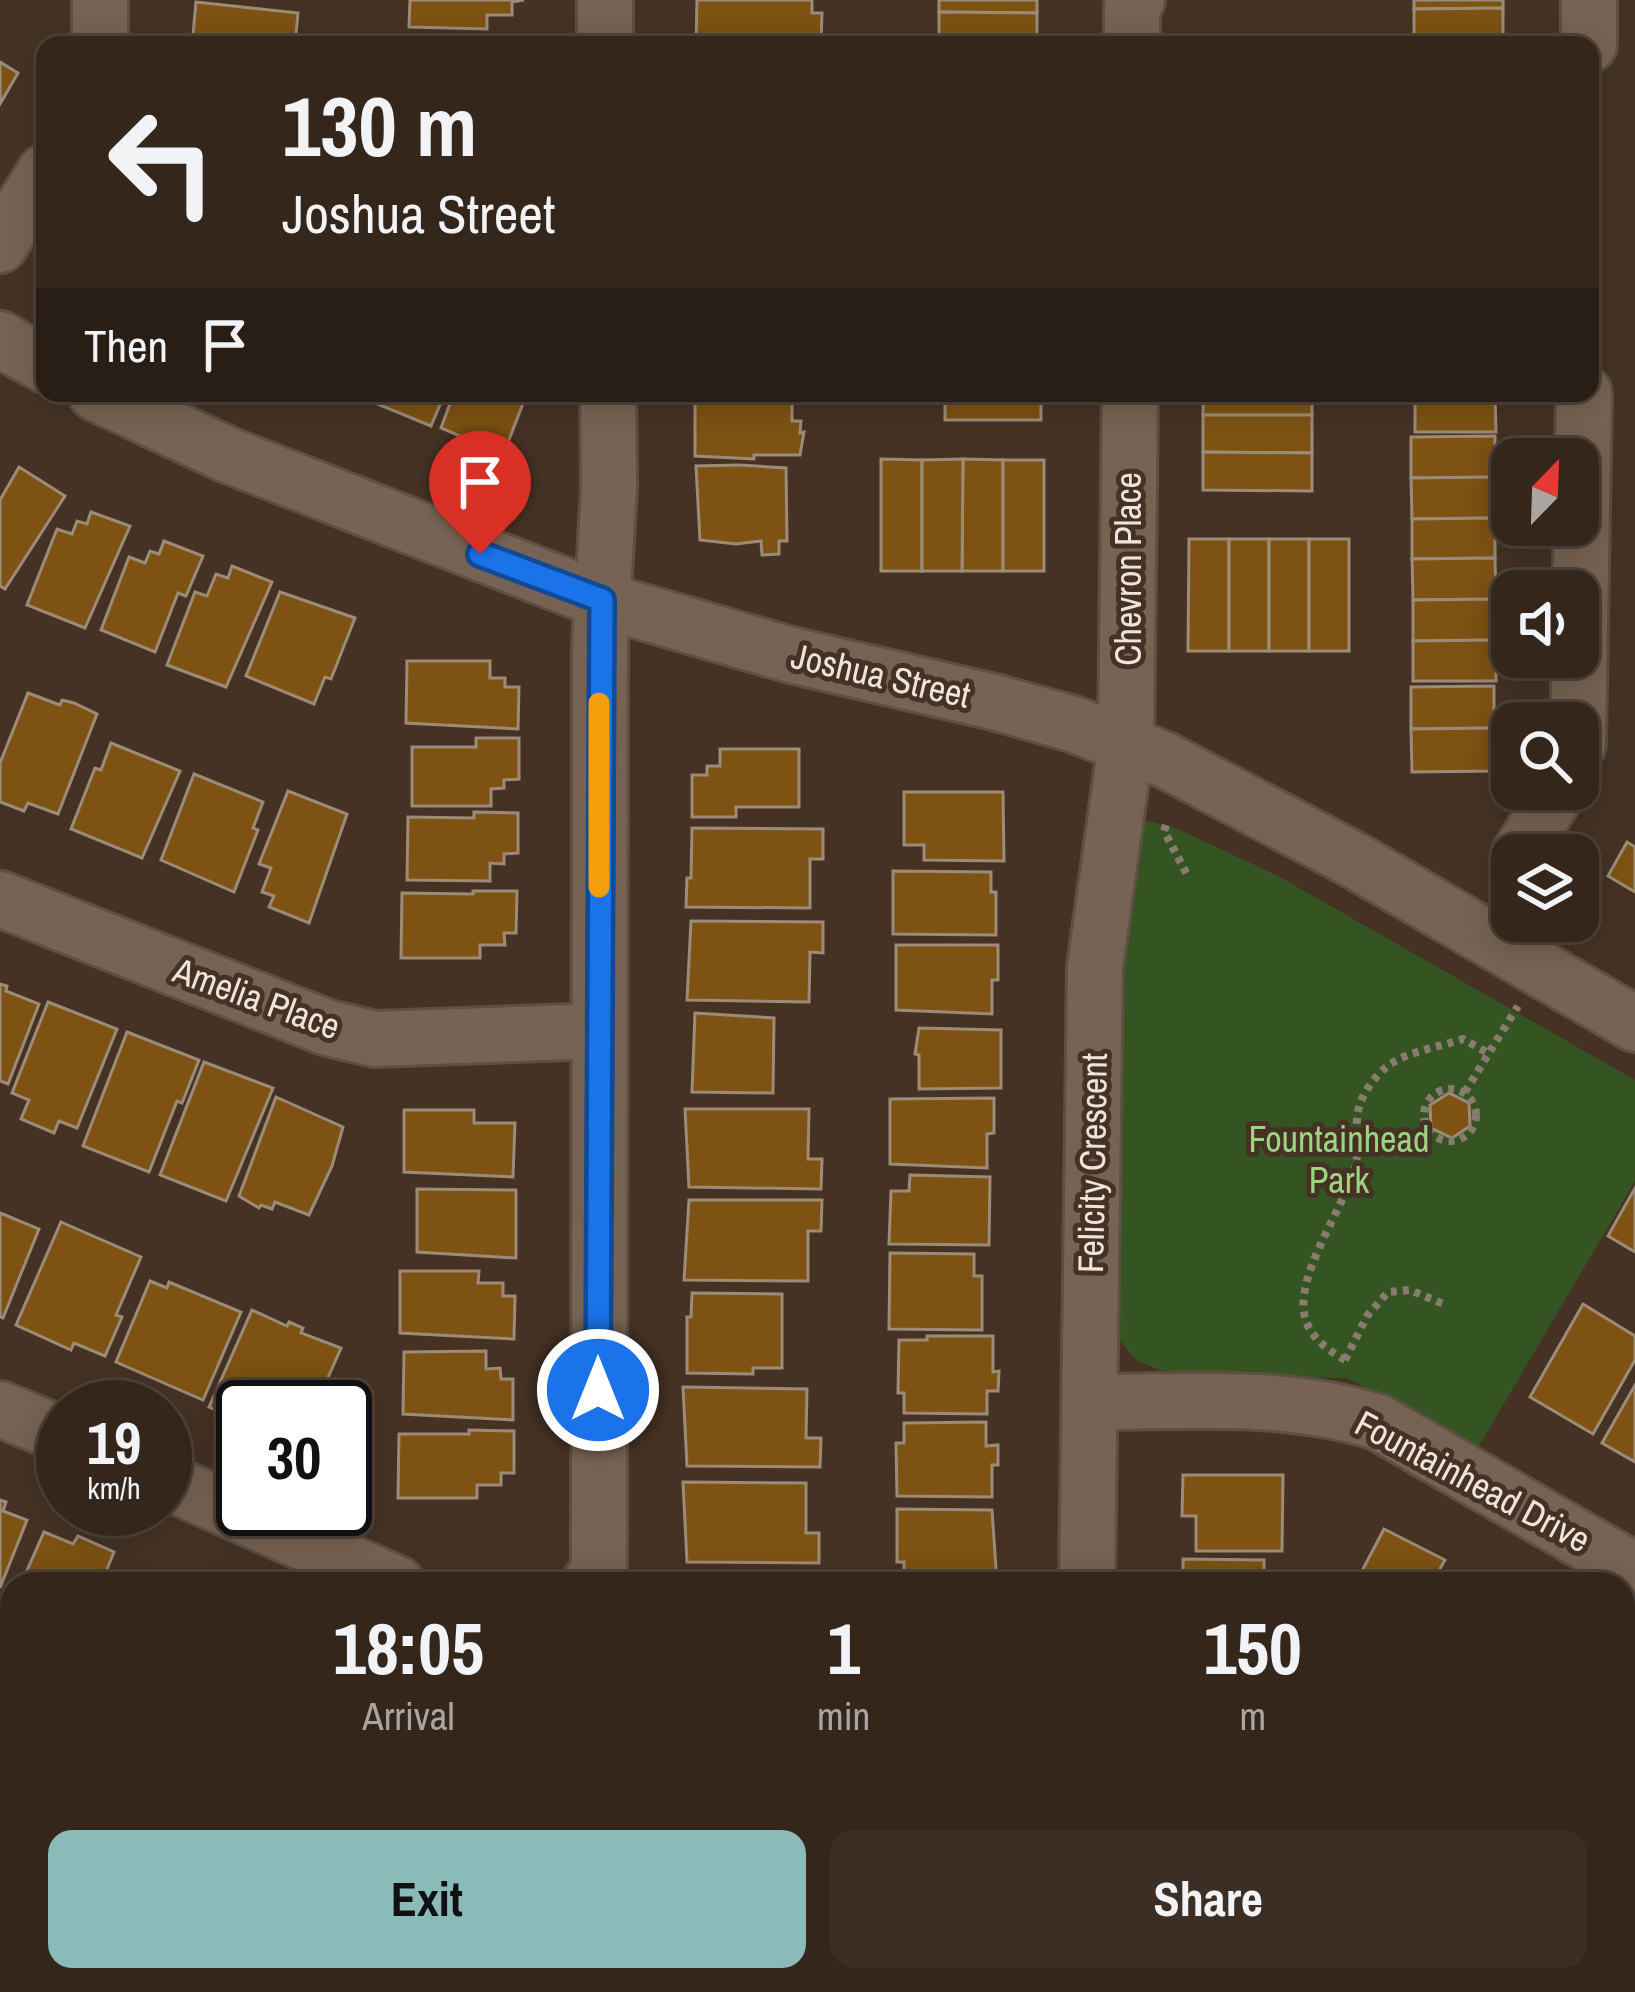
<!DOCTYPE html>
<html lang="en">
<head>
<meta charset="utf-8">
<style>
  :root { --surface:#34261b; --page:#3c2e24; --text:#f1f3f6; --muted:#a9a5a3; --line:#4e433a; --accent:#8bbbb9 }
  body { margin:0; font-family:"Archivo Narrow",sans-serif; background:var(--page); color:var(--text); height:100vh; display:flex; flex-direction:column; font-size:45px; white-space:nowrap }
  * { box-sizing:border-box; margin:0 }
  p { font-size:39px; color:var(--muted) }
  .icon { flex:none; width:66px; height:66px; fill:none; stroke:currentColor; stroke-width:2; stroke-linecap:round; stroke-linejoin:round }
  .map { position:relative; flex:1; overflow:hidden }
  .sheet { position:absolute; left:0px; top:1572px; width:1635px; height:420px; display:flex; flex-direction:column; background:var(--surface); border-radius:36px 36px 0 0; box-shadow:0 6px 30px #0003,0 0 0 3px var(--line) }
  .sheet>* { flex:none }
  .hud { position:absolute; left:36px; top:36px; width:1563px; height:366px; border-radius:24px; box-shadow:0 6px 30px #0003,0 0 0 3px var(--line); background:#34261b; color:var(--text); overflow:hidden }
  .needle { width:78px; rotate:23deg }
  .buttons { position:absolute; left:1491px; top:438px; display:grid; gap:24px }
  .buttons a { display:grid; place-items:center; width:108px; height:108px; border-radius:24px; background:var(--surface); box-shadow:0 6px 30px #0003,0 0 0 3px var(--line); font-size:60px }
  .speed { position:absolute; left:36px; top:1380px; display:flex; gap:24px; font-size:60px; font-weight:700; text-align:center }
  .speed>* { display:grid; place-content:center; width:156px; height:156px; border-radius:50%; background:var(--surface); box-shadow:0 6px 30px #0003,0 0 0 3px var(--line); line-height:1 }
  .speed small { font-size:30px; font-weight:400 }
  .speed .limit { border:6px solid #111; border-radius:18px; background:#fff; color:#111 }
  .pin { position:absolute; display:grid; place-items:center; width:102px; height:102px; color:#fff; margin:-123px -51px; border-radius:50% 50% 50% 0; rotate:-45deg; box-shadow:0 0 12px #0007 }
  .pin .icon { rotate:45deg }
  .me { position:absolute; width:132px; margin:-66px; rotate:0deg; stroke-linejoin:round; filter:drop-shadow(0 0 9px #0008) }
  .turn { display:flex; align-items:center; gap:42px; height:252px; padding:0 48px; font-size:54px }
  .turn .icon { width:156px; height:156px; stroke-width:2.5 }
  .turn b { display:block; font-size:84px; line-height:102px }
  .then { display:flex; align-items:center; height:114px; padding:0 48px; background:#0003; gap:24px; font-size:45px }
  .eta { display:flex; justify-content:space-evenly; align-items:center; height:204px; text-align:center }
  .eta b { font-size:72px; font-weight:700; line-height:84px }
  .button { display:flex; gap:24px; margin-top:auto; padding:24px 48px }
  .button a { flex:1; height:138px; border-radius:24px; background:var(--accent); color:#111; font-size:48px; font-weight:700; line-height:138px; text-align:center }
  .button a+a { background:var(--page); color:var(--text) }
  .map>svg:first-child { display:block }
  .green { fill:#345522 }
  .water { fill:#206d7a }
  .building { fill:#7d5213; stroke:#9c8b77; stroke-width:3 }
  .lines { fill:none; stroke-linecap:round; stroke-linejoin:round }
  .minor-casing { stroke:#5d4f42; stroke-width:60 }
  .path { stroke:#8a7b6f; stroke-width:8; stroke-dasharray:6 6; stroke-linecap:butt }
  .minor { stroke:#776353; stroke-width:54 }
  .route-casing { stroke:#114b97; stroke-width:30 }
  .route { stroke:#1a73e8; stroke-width:21 }
  .slow { stroke:#f59e0b; stroke-width:21 }
  .labels { text-anchor:middle; stroke-width:10; stroke-linejoin:round; paint-order:stroke }
  .street-label { font-size:36px; fill:#efe4db; stroke:#453224 }
  .park-label { font-size:36px; fill:#9dd482; stroke:#453224 }
</style>
</head>
<body>
<div class="map">
<svg width="1635" height="1992" viewBox="0 0 1635 1992">
  <rect width="100%" height="100%" fill="#453224"/>
  <path class="green" d="M1145 820 1178 829 1280 877 1635 1080V1181L1476 1451 1348 1378 1173 1375 1137 1361 1112 1331 1128 854Z"/>
  <path class="water" d="M0 1834 12 1839V1980H353L382 1992H0Z"/>
  <g class="building">
    <path d="M410 0H524L512 2V15H487V29L409 27Z"/>
    <path d="M697 0H812V13H822L821 43 696 45Z"/>
    <path d="M939 0H1037V13L939 12Z"/>
    <path d="M1414 0H1503V8L1414 9Z"/>
    <path d="M196 2 298 13 295 45H192Z"/>
    <path d="M1503 8V45H1414V9Z"/>
    <path d="M939 12 1037 13V45H939Z"/>
    <path d="M480 35H524V45H409V38H480Z"/>
    <path d="M0 62 18 73 0 104Z"/>
    <path d="M373 393H445L431 426 370 401Z"/>
    <path d="M454 393H527L499 466 464 452 467 439 441 428Z"/>
    <path d="M695 393H792V421H801L800 433 804 432 800 455H754V459L695 456Z"/>
    <rect x="945" y="393" width="96" height="27"/>
    <rect x="1203" y="393" width="109" height="22"/>
    <path d="M1415 393H1495L1496 432H1415Z"/>
    <path d="M1203 415H1312V453L1203 452Z"/>
    <path d="M1495 436V477L1411 478V437Z"/>
    <path d="M1203 452 1312 453V491L1203 490Z"/>
    <path d="M881 459 922 460V571H881Z"/>
    <path d="M963 459 1003 460V571H962Z"/>
    <path d="M963 459 962 571H922V460Z"/>
    <rect x="1003" y="460" width="41" height="111"/>
    <path d="M740 465 786 468 787 541H779V554L762 555 761 541 736 544 700 540 696 466Z"/>
    <path d="M19 467 65 496 5 589 0 586V500Z"/>
    <path d="M1495 477V518L1412 519 1411 478Z"/>
    <path d="M91 512 130 526 85 628 27 605 57 529 72 534 77 521 87 524Z"/>
    <path d="M1495 518V558L1412 559V519Z"/>
    <path d="M1189 539H1229V651H1188Z"/>
    <rect x="1229" y="539" width="40" height="112"/>
    <rect x="1269" y="539" width="40" height="112"/>
    <rect x="1309" y="539" width="40" height="112"/>
    <path d="M164 541 203 556 186 596 178 593 155 652 101 630 129 557 145 563 150 551 159 554Z"/>
    <path d="M1495 558 1496 599 1413 600 1412 559Z"/>
    <path d="M232 566 272 582 226 687 167 665 195 592 207 596 216 574 228 578Z"/>
    <path d="M280 592 355 618 331 679 325 677 314 704 246 676Z"/>
    <path d="M1496 599V640L1413 641V600Z"/>
    <path d="M1496 640V681H1413V641Z"/>
    <path d="M407 661H490V678H505V687H519L518 729 406 723Z"/>
    <path d="M1494 686V728L1411 729V687Z"/>
    <path d="M28 693 60 705 62 700 74 703 97 714 58 814 28 803 24 811 0 802V763Z"/>
    <path d="M1494 728V771L1412 772 1411 729Z"/>
    <path d="M476 738H519V779L504 780V788L491 789V806H412V747H476Z"/>
    <path d="M111 743 180 771 142 858 71 829 95 768 101 770Z"/>
    <path d="M720 749H799V807H736V817H692V775H707V766H720Z"/>
    <path d="M194 774 263 802 253 828 258 830 234 892 161 860Z"/>
    <path d="M288 791 347 814 309 923 269 907 274 896 262 892 271 868 259 864Z"/>
    <path d="M904 792H1003L1004 861 924 860V845H904Z"/>
    <path d="M474 812 518 813V853L504 854V864L490 863V881L407 880 408 817 474 818Z"/>
    <path d="M692 828 823 829V859H810V908L686 907 687 878H691Z"/>
    <path d="M1627 842 1635 847V892L1608 876Z"/>
    <path d="M893 871 991 872V892H996V935L893 934Z"/>
    <path d="M473 891H517L516 933H504L505 945H480V958H401L402 893 473 894Z"/>
    <path d="M691 921 823 922V953L810 952 809 1002 687 1000Z"/>
    <path d="M896 945H998V980H992V1014L896 1010Z"/>
    <path d="M0 984 7 986 6 991 39 1004 8 1084 0 1081Z"/>
    <path d="M48 1002 117 1029 77 1128 59 1121 54 1133 21 1119 29 1100 12 1093Z"/>
    <path d="M695 1013 774 1018 773 1093 692 1092Z"/>
    <path d="M919 1028 1001 1030V1088L919 1089V1055L915 1054Z"/>
    <path d="M127 1032 199 1060 182 1103 177 1101 149 1172 83 1146Z"/>
    <path d="M204 1062 273 1088 226 1201 160 1175Z"/>
    <path d="M1449 1093 1469 1103 1470 1126 1452 1138 1431 1128 1430 1105Z"/>
    <path d="M276 1097 343 1127 332 1166 309 1215 275 1202 272 1209 261 1205 259 1208 239 1196Z"/>
    <path d="M994 1098V1133L987 1134V1168L890 1164V1099Z"/>
    <path d="M685 1109H809L808 1159H822L821 1189 689 1187Z"/>
    <path d="M404 1110H474V1123H515L513 1177 404 1172Z"/>
    <path d="M910 1175 990 1177 989 1245 889 1244 891 1191H909Z"/>
    <path d="M1635 1188V1252L1608 1236Z"/>
    <path d="M417 1189 516 1190V1258L417 1252Z"/>
    <path d="M689 1200H822L821 1231H808V1281L684 1280Z"/>
    <path d="M0 1213 39 1229 3 1318 0 1317Z"/>
    <path d="M61 1222 141 1257 116 1315 122 1317 105 1356 74 1343 71 1350 16 1325Z"/>
    <path d="M890 1253 974 1254V1276H982V1330L889 1329Z"/>
    <path d="M400 1271H479L478 1283H503V1296H515L514 1339 400 1333Z"/>
    <path d="M150 1281 167 1288 169 1282 241 1312 203 1400 116 1362Z"/>
    <path d="M692 1293 782 1294V1368H753V1374L687 1373V1317H691Z"/>
    <path d="M1583 1304 1635 1336V1360L1593 1434 1530 1397Z"/>
    <path d="M252 1310 287 1326 289 1322 303 1328 301 1333 341 1348 315 1407H243V1422L209 1407Z"/>
    <path d="M927 1336H993V1372L999 1371 998 1391H987V1414L904 1413V1393H898L899 1340H927Z"/>
    <path d="M486 1351V1369L500 1368 501 1379H513V1420L403 1414 404 1352Z"/>
    <path d="M1635 1385V1462L1602 1443Z"/>
    <path d="M683 1387 807 1389 806 1438H821L820 1467 687 1466Z"/>
    <path d="M904 1423 986 1422V1446L998 1445V1465H992V1497L897 1496 896 1443H904Z"/>
    <path d="M469 1430 514 1431V1473H501V1485H477V1498H398L399 1434H469Z"/>
    <path d="M1183 1475H1283L1282 1551H1196V1516H1182Z"/>
    <path d="M683 1482 806 1483V1533H819V1563L687 1562Z"/>
    <path d="M0 1500 6 1502 3 1511 27 1520 0 1588Z"/>
    <path d="M897 1509 992 1510 997 1583H904V1562H897Z"/>
    <path d="M1384 1529 1445 1560 1431 1584H1355Z"/>
    <path d="M44 1532 73 1544 78 1536 114 1552 101 1584H21Z"/>
    <path d="M1183 1559 1264 1560V1575L1284 1576V1584H1183Z"/>
    <path d="M684 1573 768 1582 683 1584Z"/>
    <path d="M1623 1664 1635 1670V1722L1623 1745Z"/>
    <path d="M1635 1749V1799L1623 1792V1772Z"/>
    <path d="M1623 1910 1635 1917V1957L1623 1979Z"/>
    <path d="M1546 1980H1622L1616 1992H1539Z"/>
  </g>
  <g class="lines">
    <defs>
      <g id="minor">
        <path d="M605 0V45"/>
        <path d="M100 45V0"/>
        <path d="M1132 45V7L1137 0"/>
        <path d="M1589 45V0"/>
        <path d="M0 245 45 172"/>
        <path d="M0 339 45 365"/>
        <path d="M96 393 228 455 601 600 791 655 994 702 1073 724 1165 760 1354 860 1635 1024"/>
        <path d="M1578 744 1584 393"/>
        <path d="M1519 855 1559 789"/>
        <path d="M0 899 328 1028 375 1039 598 1031"/>
        <path d="M1090 1402C1187 1402 1284 1393 1378 1422L1635 1571"/>
        <path d="M0 1409 63 1435"/>
        <path d="M165 1481 397 1584"/>
        <path d="M589 1584 599 1570 600 645 609 488 608 393"/>
        <path d="M1087 1584 1095 967 1126 744 1130 393"/>
        <path d="M1266 1980 1292 1992"/>
      </g>
    </defs>
    <use href="#minor" class="minor-casing"/>
    <g class="path">
      <path d="M1166 825 1164 831 1189 878"/>
      <circle cx="1450" cy="1115" r="26"/>
      <path d="M1465 1092 1518 1006"/>
      <path d="M1345 1360C1330 1351 1313 1340 1306 1321 1291 1278 1346 1207 1356 1163 1360 1141 1352 1121 1362 1099 1366 1089 1376 1076 1384 1069 1402 1052 1440 1047 1463 1039L1488 1053"/>
      <path d="M1345 1360 1367 1316 1388 1292 1410 1290 1446 1305"/>
      <path d="M782 1980 789 1992"/>
      <path d="M955 1992 975 1980"/>
    </g>
    <use href="#minor" class="minor"/>
  </g>
  <g class="lines">
    <defs>
      <path id="route" d="M480 554 602 600 598 1390"/>
    </defs>
    <use href="#route" class="route-casing"/>
    <use href="#route" class="route"/>
    <path class="slow" d="M599 887V703"/>
  </g>
  <g class="labels">
    <g class="street-label">
      <text transform="translate(1128 569) rotate(-90)" y="13">Chevron Place</text>
      <text transform="translate(881 675) rotate(13)" y="13">Joshua Street</text>
      <text transform="translate(257 998) rotate(20)" y="13">Amelia Place</text>
      <text transform="translate(1092 1163) rotate(-89)" y="13">Felicity Crescent</text>
      <text transform="translate(1473 1481) rotate(28)" y="13">Fountainhead Drive</text>
    </g>
    <g class="park-label">
      <text x="1339" y="1152">Fountainhead<tspan x="1339" dy="41">Park</tspan></text>
    </g>
  </g>
</svg>
<div class="buttons">
<a><svg class="needle" viewBox="-14 -14 28 28"><path d="M0-13l5 13h-10z" fill="#e53935"/><path d="M0 13l5-13h-10z" fill="#a9a5a3"/></svg></a>
<a><svg class="icon" aria-label="sound" viewBox="0 0 24 24"><path d="M4 9h4l5-4v14l-5-4H4zM17 9q2 3 0 6"/></svg></a>
<a><svg class="icon" aria-label="search" viewBox="0 0 24 24"><circle cx="10" cy="10" r="6"/><path d="M15 15l6 6"/></svg></a>
<a><svg class="icon" aria-label="layers" viewBox="0 0 24 24"><path d="M12 4l9 5-9 5-9-5zM3 14l9 5 9-5"/></svg></a>
</div>
<div class="speed"><div>19<small>km/h</small></div><div class="limit">30</div></div>
<div class="pin" style="left:480px;top:554px;background:#d93025"><svg class="icon" aria-label="arrive" viewBox="0 0 24 24"><path d="M6 21V4h12l-3 4 3 4H6"/></svg></div>
<svg class="me" style="left:598px;top:1390px" viewBox="-20 -20 40 40"><circle r="17" fill="#1a73e8" stroke="#fff" stroke-width="3"/><path d="M0-11L8 9 0 5-8 9z" fill="#fff"/></svg>
<div class="hud">
<div class="turn"><svg class="icon" aria-label="left" viewBox="0 0 24 24"><path d="M17 20v-9H6M10 6l-5 5 5 5"/></svg><div><b>130 m</b>Joshua Street</div></div>
<div class="then">Then<svg class="icon" aria-label="arrive" viewBox="0 0 24 24"><path d="M6 21V4h12l-3 4 3 4H6"/></svg></div>
</div>
<section class="sheet">
<div class="eta">
<div><b>18:05</b><p>Arrival</p></div>
<div><b>1</b><p>min</p></div>
<div><b>150</b><p>m</p></div>
</div>
<div class="button"><a>Exit</a><a>Share</a></div>
</section>
</div>
</body>
</html>
